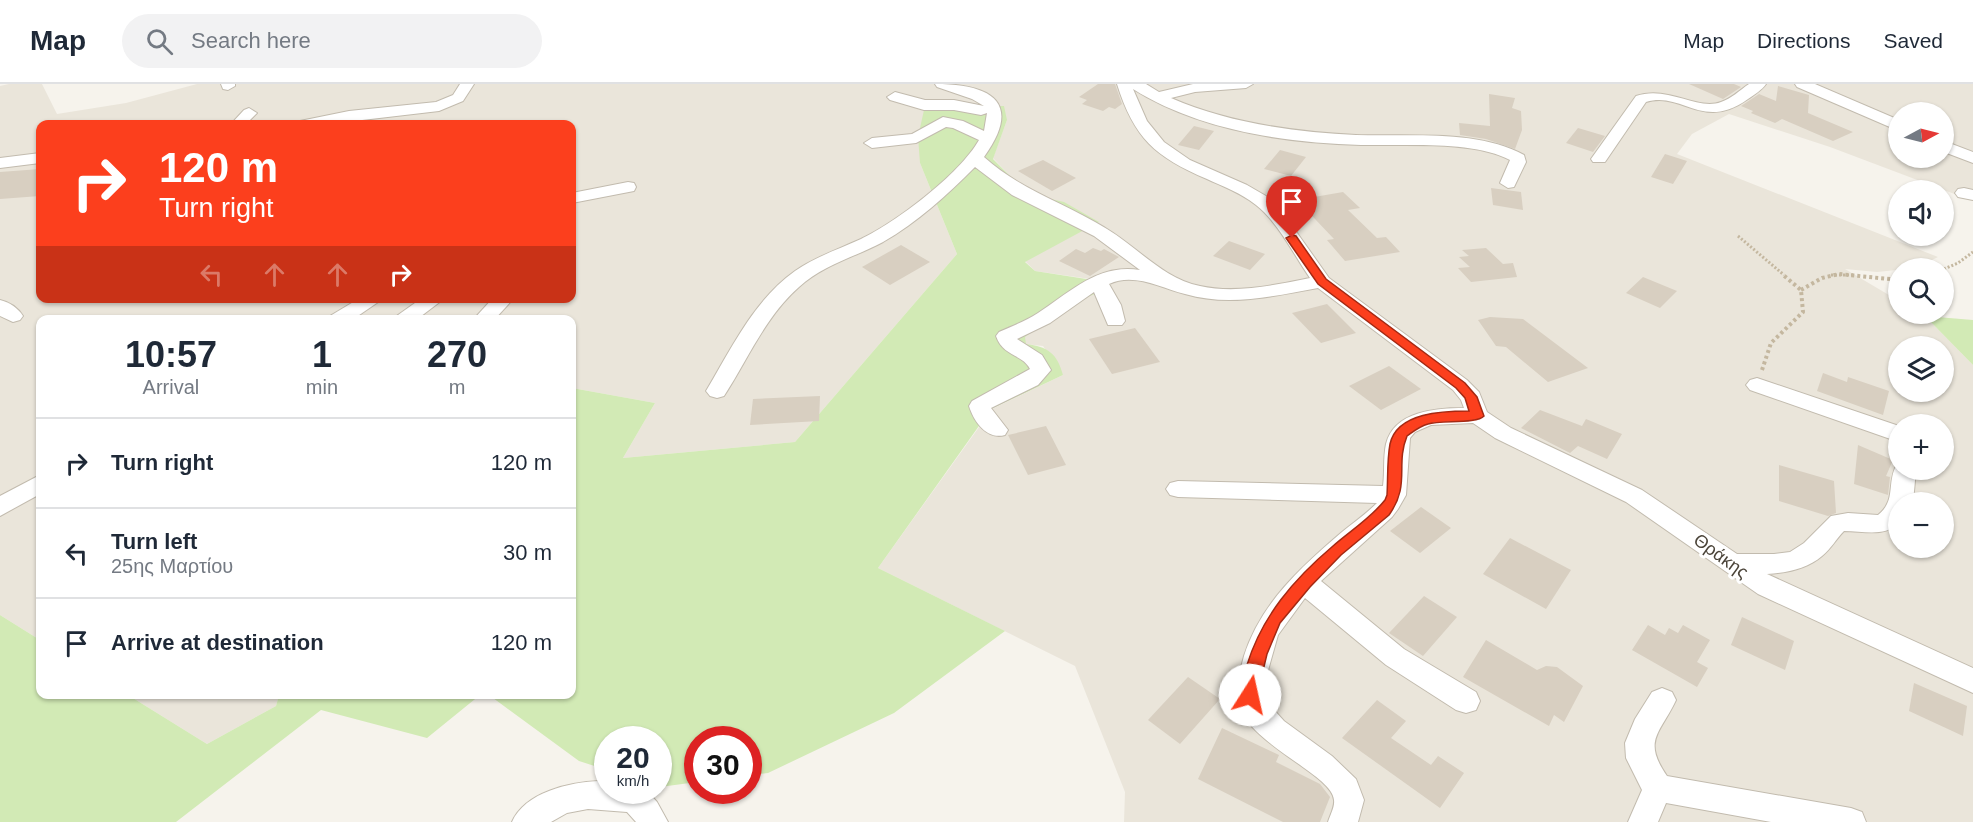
<!DOCTYPE html>
<html lang="en">
<head>
<meta charset="utf-8">
<style>
  :root { --surface:#fff; --page:#f2f2f3; --text:#1f2937; --muted:#747a83; --line:#e0e1e3 }
  body { margin:0; font-family:Helvetica,sans-serif; background:var(--page); color:var(--text); height:100vh; display:flex; flex-direction:column; font-size:22px; white-space:nowrap }
  * { box-sizing:border-box; margin:0 }
  p { font-size:20px; color:var(--muted) }
  .icon { flex:none; width:33px; height:33px; fill:none; stroke:currentColor; stroke-width:2; stroke-linecap:round; stroke-linejoin:round }
  .map { position:relative; flex:1; overflow:hidden }
  .drawer { position:absolute; left:36px; top:231px; width:540px; height:384px; display:flex; flex-direction:column; background:var(--surface); border-radius:12px; box-shadow:0 2px 4px #0004 }
  .drawer>* { flex:none }
  .hud { position:absolute; left:36px; top:36px; width:540px; height:183px; border-radius:12px; box-shadow:0 2px 4px #0004; background:#fc3f1d; color:#fff; overflow:hidden }
  .needle { width:39px; rotate:83deg }
  .fabs { position:absolute; left:1888px; top:18px; display:grid; gap:12px }
  .fabs a { display:grid; place-items:center; width:66px; height:66px; border-radius:50%; background:var(--surface); box-shadow:0 2px 4px #0004; font-size:30px }
  .speed { position:absolute; left:594px; top:642px; display:flex; gap:12px; font-size:30px; font-weight:700; text-align:center }
  .speed>* { display:grid; place-content:center; width:78px; height:78px; border-radius:50%; background:var(--surface); box-shadow:0 2px 4px #0004; line-height:1 }
  .speed small { font-size:15px; font-weight:400 }
  .speed .limit { border:9px solid #d22; background:#fff; color:#111 }
  .pin { position:absolute; display:grid; place-items:center; width:51px; height:51px; color:#fff; margin:-62px -26px; border-radius:50% 50% 50% 0; rotate:-45deg; box-shadow:0 0 6px #0007 }
  .pin .icon { rotate:45deg }
  .me { position:absolute; width:66px; margin:-33px; rotate:10deg; stroke-linejoin:round; filter:drop-shadow(0 0 4px #0008) }
  .turn { display:flex; align-items:center; gap:21px; height:126px; padding:0 24px; font-size:27px }
  .turn .icon { width:78px; height:78px; stroke-width:2.5 }
  .turn b { display:block; font-size:42px; line-height:51px }
  .lanes { display:flex; align-items:center; height:57px; padding:0 24px; background:#0003; justify-content:center; gap:30px; direction:ltr }
  .lanes .off { opacity:.35 }
  .eta { display:flex; justify-content:space-evenly; align-items:center; height:102px; text-align:center }
  .eta b { font-size:36px; font-weight:800; line-height:42px }
  ul { padding:0; list-style:none }
  li { display:flex; align-items:center; gap:18px; height:90px; padding:0 24px; border-top:2px solid var(--line) }
  li div { flex:1 }
  li b { display:block; font-size:22px }
  li em { font-style:normal }
  header { display:flex; align-items:center; gap:36px; box-sizing:border-box; height:84px; padding:0 30px; background:var(--surface); border-bottom:2px solid var(--line) }
  header strong { font-size:28px }
  nav { display:flex; gap:33px; margin-inline-start:auto; font-size:21px }
  .search { width:420px; height:54px; background:var(--page); display:flex; align-items:center; gap:15px; box-sizing:border-box; padding:0 21px; border-radius:33px; color:var(--muted); font-size:22px }
  .map>svg:first-child { display:block }
  .residential { fill:#eae5da; fill-rule:evenodd }
  .green { fill:#d2eab5 }
  .building { fill:#d8cfc1 }
  .lines { fill:none; stroke-linecap:round; stroke-linejoin:round }
  .minor-casing { stroke:#c2bbae; stroke-width:2 }
  .path-far1 { stroke:#c4b79f; stroke-width:3; stroke-dasharray:2 2; stroke-linecap:butt }
  .path { stroke:#c4b79f; stroke-width:4; stroke-dasharray:3 3; stroke-linecap:butt }
  .minor { fill:#fff; fill-rule:evenodd }
  .route { fill:#fc3f1d; stroke:#a42913; stroke-width:1.5 }
  .labels { text-anchor:middle; stroke-width:6; stroke-linejoin:round; paint-order:stroke }
  .street-label { font-size:18px; fill:#4b4439; stroke:#fff }
</style>
</head>
<body>
<header>
<strong>Map</strong>
<div class="search"><svg class="icon" aria-label="search" viewBox="0 0 24 24"><circle cx="10" cy="10" r="6"/><path d="M15 15l6 6"/></svg>Search here</div>
<nav><a>Map</a><a>Directions</a><a>Saved</a></nav>
</header>
<div class="map">
<svg width="1973" height="738" viewBox="0 0 1973 738">
  <rect width="100%" height="100%" fill="#f6f3ec"/>
  <g class="residential">
    <path d="M9 0H42L57 30 126 19 197 0H1973V117L1830 63 1729 30 1692 50 1677 70 1938 173 1916 184 1877 188 1845 185 1899 217V230H1920L1925 232 1973 281V738H1124L1125 708 1075 582 878 484 992 325 1063 291 1043 262 1025 260 1024 253 1073 219 1111 198 1035 187 1025 177 1098 138 1042 113 1010 92 993 74 1007 36 920 79 957 170 795 358 623 374 655 319 572 304V236H40V556L0 531V2ZM1899 28H1944V74H1899ZM40 40H572V214H40ZM1899 262H1944V308H1899ZM1899 340H1944V386H1899ZM1899 418H1944V464H1899Z"/>
    <path d="M128 611H279L276 622 207 660Z"/>
  </g>
  <g class="green">
    <path d="M946 17C966 18 984 23 1004 22L1007 36 993 75 1010 92 1042 113 1064 118 1099 138 1025 178 1035 187 1112 199 1097 209 1073 219 1025 253 1026 260C1048 263 1057 269 1063 291L991 325 878 484 1005 547 894 629 768 689 749 691 748 656H698L697 698 660 703 658 656H608L607 686 579 677 489 611 572 610V304L655 319 623 374 795 358 957 170 920 79 918 53 924 26Z"/>
    <path d="M1925 232 1973 236V281Z"/>
    <path d="M0 531 40 556V610L128 611 207 660 276 622 279 611H480L427 654 321 626 176 738H0Z"/>
  </g>
  <g class="building">
    <path d="M1098 0H1115L1122 20 1115 25 1109 23 1103 27 1082 20 1087 16 1079 13Z"/>
    <path d="M1689 0H1734L1741 3 1723 15Z"/>
    <path d="M1778 2 1809 11 1808 29 1853 48 1833 57 1782 35 1775 39 1751 29 1753 27 1741 22 1759 10 1776 17Z"/>
    <path d="M1489 10 1515 14 1512 24 1521 27 1522 46 1515 65 1486 55 1460 51 1459 39 1490 42Z"/>
    <path d="M1194 42 1214 47 1199 66 1178 61Z"/>
    <path d="M1578 44 1605 52 1593 68 1566 59Z"/>
    <path d="M1280 66 1306 73 1291 92 1264 85Z"/>
    <path d="M1665 70 1687 77 1673 100 1651 93Z"/>
    <path d="M1043 76 1076 94 1052 107 1018 87Z"/>
    <path d="M40 85V112L0 115V88Z"/>
    <path d="M1491 104 1521 108 1523 126 1493 121Z"/>
    <path d="M1343 108 1360 124 1348 126 1377 154 1386 153 1400 168 1345 177 1327 156 1334 155 1297 116Z"/>
    <path d="M1229 157 1265 170 1250 186 1213 172Z"/>
    <path d="M901 161 930 178 890 201 862 183Z"/>
    <path d="M1093 164 1101 167 1104 165 1119 173 1090 192 1059 177 1076 165 1085 169Z"/>
    <path d="M1486 164 1503 180 1513 179 1517 193 1471 198 1458 184 1470 183 1459 173 1469 172 1462 166Z"/>
    <path d="M1643 193 1677 207 1660 224 1626 209Z"/>
    <path d="M1327 220 1356 249 1321 259 1292 229Z"/>
    <path d="M1490 233 1523 235 1588 284 1548 298 1506 263 1496 262 1478 236Z"/>
    <path d="M1135 244 1160 278 1112 290 1089 255Z"/>
    <path d="M1389 282 1421 305 1381 326 1349 302Z"/>
    <path d="M1823 289 1847 298 1848 293 1889 307 1883 331 1817 307Z"/>
    <path d="M820 312 819 337 750 341 753 315Z"/>
    <path d="M1540 326 1582 342 1586 335 1622 350 1607 375 1578 362 1570 369 1521 344Z"/>
    <path d="M1046 342 1066 381 1028 391 1008 351Z"/>
    <path d="M1858 361 1893 376 1886 392 1890 393 1888 411 1854 400Z"/>
    <path d="M1779 381 1834 397 1836 429 1828 432 1779 417Z"/>
    <path d="M1421 423 1451 444 1420 469 1390 447Z"/>
    <path d="M1510 454 1571 486 1546 525 1483 490Z"/>
    <path d="M1424 512 1457 533 1423 572 1389 549Z"/>
    <path d="M1742 533 1794 557 1785 586 1731 561Z"/>
    <path d="M1648 541 1665 551 1669 544 1678 549 1683 541 1710 556 1697 578 1708 584 1697 603 1632 566Z"/>
    <path d="M1486 556 1537 586 1546 582 1557 583 1583 602 1564 638 1554 631 1549 642 1463 593Z"/>
    <path d="M1188 593 1220 615 1180 660 1148 636Z"/>
    <path d="M1914 599 1967 622 1963 652 1909 627Z"/>
    <path d="M1377 616 1406 637 1391 654 1431 681 1438 672 1464 689 1440 724 1342 654Z"/>
    <path d="M1222 644 1279 671 1276 678 1320 700 1330 713 1320 738H1283L1198 695Z"/>
  </g>
  <g class="lines">
    <defs>
      <g id="minor">
        <path d="M221 0H235V2L228 6 223 5Z"/>
        <path d="M460 0H474L463 17 439 27 328 40H298L300 37 349 27 436 18 453 11Z"/>
        <path d="M935 0C992 0 1023 19 984 73 1022 107 1065 119 1107 145 1137 163 1164 195 1200 202 1236 210 1275 201 1310 194 1294 171 1278 138 1256 121 1241 109 1224 103 1207 95 1155 73 1134 54 1117 0H1146L1159 8 1193 0H1253L1246 4 1195 8 1171 14C1228 39 1294 48 1356 51 1408 53 1477 45 1524 71L1526 78 1514 103 1508 104 1500 99 1510 76C1474 56 1402 62 1361 61 1285 59 1198 46 1133 5L1147 37 1164 58 1190 76 1247 101 1266 112 1278 122 1329 194 1467 296 1479 308 1487 328 1511 344 1642 406 1737 470H1774L1790 468 1804 459 1831 432 1848 429 1878 431C1897 416 1886 399 1897 380H1899V386H1916L1913 418H1899V440C1883 453 1864 447 1844 447 1836 455 1831 465 1822 472 1807 485 1786 489 1767 490L1973 584V609L1758 510 1626 418 1495 354 1473 339 1431 341 1415 348 1410 354 1406 411 1398 425 1392 433 1321 497 1404 565 1476 608 1480 617 1476 626 1466 629 1456 626 1386 581 1305 514 1278 551 1265 597V616L1284 637 1332 672 1356 695 1364 716 1358 738H1328C1330 731 1335 723 1334 716 1332 689 1242 659 1236 612 1235 599 1241 585 1244 572 1261 519 1301 483 1342 448 1353 439 1366 430 1377 419L1178 413 1170 411 1166 405 1170 399 1178 397 1383 402C1385 388 1383 374 1386 360 1394 327 1436 324 1464 324L1461 316 1453 306 1318 204C1274 212 1229 223 1185 210 1161 204 1134 188 1109 200L1121 221 1125 237 1122 241H1108L1094 208 1050 239 1017 255 1042 271 1051 286 1038 301 991 324 1008 346 1005 351C987 356 974 338 969 322L972 317 1030 285C1023 270 1003 273 996 252L999 248C1012 242 1026 237 1038 229 1069 209 1098 179 1140 186L1094 152 1012 111 975 83C947 111 918 138 883 158 855 173 823 181 799 203 765 233 748 275 724 312L717 314 710 312 706 307C731 265 754 216 795 187 815 173 839 165 861 155 896 138 959 91 979 56L953 44 946 43 916 59 872 64 864 59 872 54 912 50 943 33 963 37 984 47 987 29 981 31 954 26H924L890 16 887 13 895 8 925 16H954L984 22 972 15 937 3Z"/>
        <path d="M1749 0H1766C1762 6 1755 10 1748 15 1702 48 1683 7 1646 18L1605 78H1593L1591 75 1636 12C1668 1 1697 27 1721 18 1731 15 1740 6 1749 0Z"/>
        <path d="M1795 0H1815L1899 36V47L1797 3Z"/>
        <path d="M249 24 257 29 246 40H231L244 26Z"/>
        <path d="M1944 57 1973 68V79L1944 68Z"/>
        <path d="M40 69V79L0 84V74Z"/>
        <path d="M628 98 634 99 636 103 634 107 572 119V109Z"/>
        <path d="M1964 104 1973 106V116L1958 113 1955 109 1958 105Z"/>
        <path d="M360 214H384L352 236H327L330 232Z"/>
        <path d="M422 214H445L416 236H391Z"/>
        <path d="M493 214H514L494 236H473Z"/>
        <path d="M0 216C9 218 18 224 23 232L20 236 13 238 0 232Z"/>
        <path d="M1757 294 1899 342V358L1750 306 1746 301 1750 296Z"/>
        <path d="M40 391V410L0 432V412Z"/>
        <path d="M1662 604 1672 608 1676 616C1660 650 1642 656 1667 692L1851 724 1862 728 1866 738H1771L1666 719 1658 738H1628L1642 706 1626 674 1625 659 1635 635 1652 608Z"/>
        <path d="M600 697 608 698V706L647 707 657 718 668 738H636L627 728 588 725 567 729 551 738H512C525 708 570 698 600 697Z"/>
      </g>
    </defs>
    <use href="#minor" class="minor-casing"/>
    <g class="path-far1">
      <path d="M1738 152 1784 191"/>
      <path d="M1944 185 1958 179 1973 168"/>
      <path d="M1831 191H1855"/>
    </g>
    <g class="path">
      <path d="M1801 206 1822 194 1839 190 1899 196"/>
      <path d="M1762 286 1771 259 1803 228 1801 206 1782 190"/>
    </g>
    <use href="#minor" class="minor"/>
  </g>
  <path class="route" d="M1292 151 1296 152 1326 195 1465 299 1477 313 1484 332C1477 340 1441 336 1428 340 1420 342 1414 347 1407 352 1395 382 1411 400 1389 431L1341 471 1310 503 1280 539 1267 570 1256 616 1250 618 1244 616C1239 605 1244 592 1247 581 1262 532 1294 495 1333 462 1350 447 1371 434 1385 416L1387 411C1388 395 1387 376 1390 360 1397 328 1444 327 1469 327L1465 314 1456 304 1318 200 1286 154Z"/>
  <g class="labels">
    <g class="street-label">
      <text transform="translate(1721 472) rotate(36)" y="6">Θράκης</text>
    </g>
  </g>
</svg>
<div class="fabs">
<a><svg class="needle" viewBox="-14 -14 28 28"><path d="M0-13l5 13h-10z" fill="#e53935"/><path d="M0 13l5-13h-10z" fill="#747a83"/></svg></a>
<a><svg class="icon" aria-label="sound" viewBox="0 0 24 24"><path d="M4 9h4l5-4v14l-5-4H4zM17 9q2 3 0 6"/></svg></a>
<a><svg class="icon" aria-label="search" viewBox="0 0 24 24"><circle cx="10" cy="10" r="6"/><path d="M15 15l6 6"/></svg></a>
<a><svg class="icon" aria-label="layers" viewBox="0 0 24 24"><path d="M12 4l9 5-9 5-9-5zM3 14l9 5 9-5"/></svg></a>
<a>+</a>
<a>−</a>
</div>
<div class="speed"><div>20<small>km/h</small></div><div class="limit">30</div></div>
<div class="pin" style="left:1292px;top:154px;background:#d93025"><svg class="icon" aria-label="arrive" viewBox="0 0 24 24"><path d="M6 21V4h12l-3 4 3 4H6"/></svg></div>
<svg class="me" style="left:1250px;top:611px" viewBox="-20 -20 40 40"><circle r="19" fill="#fff"/><path d="M0-13L10 11 0 6-10 11z" fill="#fc3f1d"/></svg>
<div class="hud">
<div class="turn"><svg class="icon" aria-label="right" viewBox="0 0 24 24"><path d="M7 20v-9h11M14 6l5 5-5 5"/></svg><div><b>120 m</b>Turn right</div></div>
<div class="lanes"><svg class="icon off" aria-label="left" viewBox="0 0 24 24"><path d="M17 20v-9H6M10 6l-5 5 5 5"/></svg><svg class="icon off" aria-label="ahead" viewBox="0 0 24 24"><path d="M12 20V5M6 11l6-6 6 6"/></svg><svg class="icon off" aria-label="ahead" viewBox="0 0 24 24"><path d="M12 20V5M6 11l6-6 6 6"/></svg><svg class="icon" aria-label="right" viewBox="0 0 24 24"><path d="M7 20v-9h11M14 6l5 5-5 5"/></svg></div>
</div>
<section class="drawer">
<div class="eta">
<div><b>10:57</b><p>Arrival</p></div>
<div><b>1</b><p>min</p></div>
<div><b>270</b><p>m</p></div>
</div>
<ul>
<li><svg class="icon" aria-label="right" viewBox="0 0 24 24"><path d="M7 20v-9h11M14 6l5 5-5 5"/></svg><div><b>Turn right</b></div><em>120 m</em></li>
<li><svg class="icon" aria-label="left" viewBox="0 0 24 24"><path d="M17 20v-9H6M10 6l-5 5 5 5"/></svg><div><b>Turn left</b><p>25ης Μαρτίου</p></div><em>30 m</em></li>
<li><svg class="icon" aria-label="arrive" viewBox="0 0 24 24"><path d="M6 21V4h12l-3 4 3 4H6"/></svg><div><b>Arrive at destination</b></div><em>120 m</em></li>
</ul>
</section>
</div>
</body>
</html>
